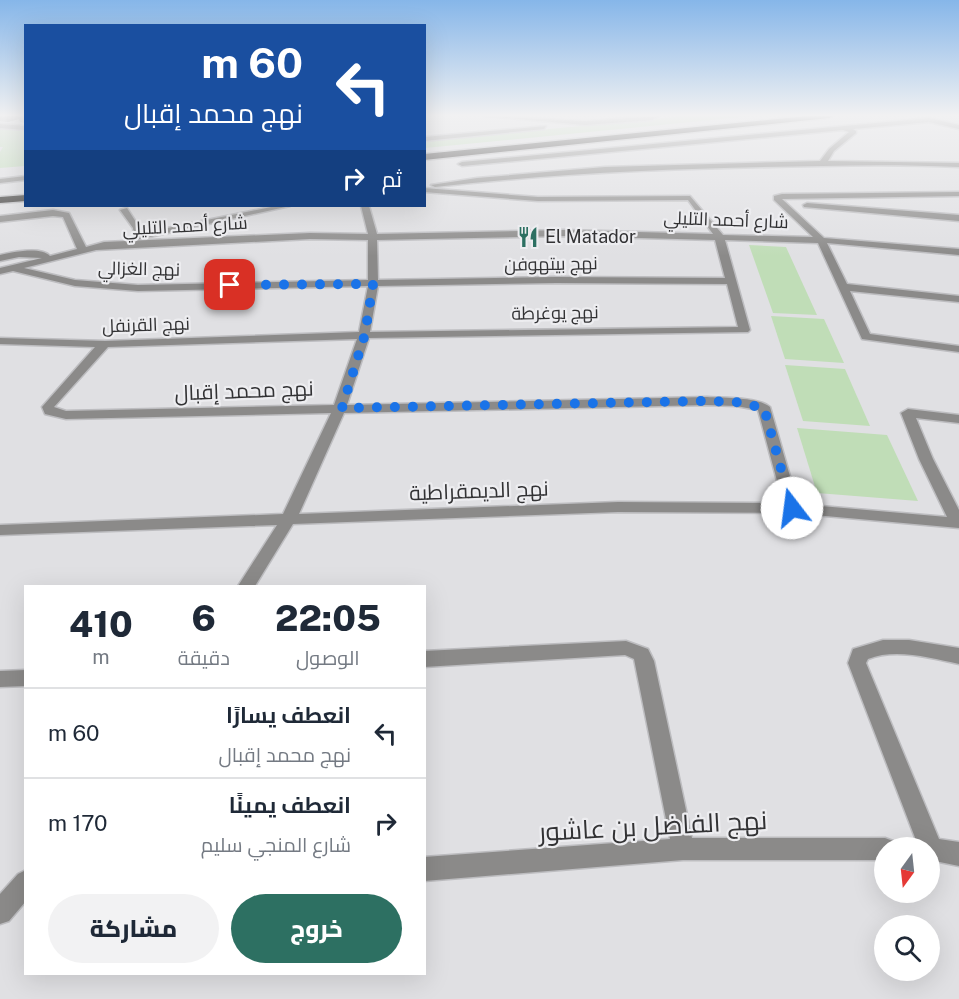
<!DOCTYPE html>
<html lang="ar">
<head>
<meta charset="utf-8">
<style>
  :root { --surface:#fff; --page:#f2f2f3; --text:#1f2937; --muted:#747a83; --line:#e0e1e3; --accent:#2d7062 }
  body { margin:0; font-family:"Public Sans",Cairo,sans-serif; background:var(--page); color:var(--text); direction:rtl; height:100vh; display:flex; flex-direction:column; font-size:22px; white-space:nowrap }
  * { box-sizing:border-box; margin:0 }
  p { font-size:20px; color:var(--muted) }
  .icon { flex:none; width:33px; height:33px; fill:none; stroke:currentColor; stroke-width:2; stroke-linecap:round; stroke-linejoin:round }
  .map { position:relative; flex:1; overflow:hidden; direction:ltr }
  .side { position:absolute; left:24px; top:585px; width:402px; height:390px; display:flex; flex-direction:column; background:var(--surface); border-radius:0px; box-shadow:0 6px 24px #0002; direction:rtl }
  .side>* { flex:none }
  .banner { position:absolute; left:24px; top:24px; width:402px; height:183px; border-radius:0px; box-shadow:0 6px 24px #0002; direction:rtl; background:#1a4fa0; color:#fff; overflow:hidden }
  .needle { width:39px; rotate:195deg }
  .fabs { position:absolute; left:874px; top:837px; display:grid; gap:12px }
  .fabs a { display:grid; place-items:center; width:66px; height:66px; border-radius:50%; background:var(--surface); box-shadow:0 6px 24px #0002; font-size:30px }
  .pin { position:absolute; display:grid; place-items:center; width:51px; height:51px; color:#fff; margin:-26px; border-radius:12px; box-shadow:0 3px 9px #0006 }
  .me { position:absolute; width:66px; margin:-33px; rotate:345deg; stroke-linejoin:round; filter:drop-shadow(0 0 4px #0008) }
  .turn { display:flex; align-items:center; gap:21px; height:126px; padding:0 24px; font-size:27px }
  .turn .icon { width:78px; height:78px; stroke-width:2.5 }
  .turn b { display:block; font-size:42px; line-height:51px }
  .then { display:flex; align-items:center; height:57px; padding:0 24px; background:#0003; gap:12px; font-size:22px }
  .eta { display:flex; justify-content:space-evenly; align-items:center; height:102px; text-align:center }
  .eta b { font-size:36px; font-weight:800; line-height:42px }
  .action { display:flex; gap:12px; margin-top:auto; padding:12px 24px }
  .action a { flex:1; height:69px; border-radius:36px; background:var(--accent); color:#fff; font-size:24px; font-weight:800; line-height:69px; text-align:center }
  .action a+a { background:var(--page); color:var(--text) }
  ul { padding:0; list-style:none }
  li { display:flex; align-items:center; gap:18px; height:90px; padding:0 24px; border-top:2px solid var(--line) }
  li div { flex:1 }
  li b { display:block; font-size:22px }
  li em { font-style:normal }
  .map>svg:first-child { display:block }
  .green { fill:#c0ddb7 }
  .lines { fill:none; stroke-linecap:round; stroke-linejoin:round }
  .minor-casing { stroke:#bdbdc0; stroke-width:3 }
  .highway-casing { stroke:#bdbdc0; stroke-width:3 }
  .minor { fill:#8b8a89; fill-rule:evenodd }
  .highway { fill:#302e2c; fill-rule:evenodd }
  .wall { fill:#909093 }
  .shaded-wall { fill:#767678 }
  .route { stroke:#1a73e8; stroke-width:10; stroke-dasharray:0 18 }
  .labels { text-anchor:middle; stroke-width:4.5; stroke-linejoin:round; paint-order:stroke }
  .far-street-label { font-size:18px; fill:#323234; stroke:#ededf0 }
  .far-poi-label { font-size:18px; fill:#323234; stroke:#ededf0; text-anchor:start }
  .street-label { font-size:21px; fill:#323234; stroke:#ededf0 }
  .near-street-label { font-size:26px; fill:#323234; stroke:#ededf0 }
</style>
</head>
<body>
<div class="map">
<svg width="959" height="999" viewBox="0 0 959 999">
  <rect width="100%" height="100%" fill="#e0e0e3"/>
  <g class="green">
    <path d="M685 116H752L425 148V141Z"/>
    <path d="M0 129 25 131V166L0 168V152L3 147H0Z"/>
    <path d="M749 245 786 247 817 315 773 313Z"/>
    <path d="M771 316 824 319 844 363 785 359Z"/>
    <path d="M785 365 845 369 870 426 803 421Z"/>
    <path d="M797 428 887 435 918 501 817 493Z"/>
  </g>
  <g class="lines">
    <defs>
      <g id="minor">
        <path d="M485 116 585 121 659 116 652 120 585 125Z"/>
        <path d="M929 118 959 125V129L929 122 853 129 856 131V133L834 151 828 161 959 163V167C913 165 868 165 822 166 693 168 564 172 435 187L431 185 477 178 605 167 820 161 829 149 849 132 843 130 462 166 458 164 462 162Z"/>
        <path d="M0 124 26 126V130L0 128Z"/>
        <path d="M546 126 544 129 424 141V137Z"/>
        <path d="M26 176V180L0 183V179Z"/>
        <path d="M424 188 538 197 690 196 723 235 813 237 774 200V196L782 194 959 192V196L782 199 824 238 959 249V255L827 243 847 284 959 296V302L850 291 870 334 959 346V352L862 339 818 243 725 240 750 330 748 332 369 338 347 405 707 397C723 398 759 397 770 407L798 504 947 517 919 459 901 413 908 409 959 415V423L916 418 933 459 959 510V528L792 513 618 512 293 524 255 586H238L277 525 0 535V525L283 514 331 413 66 419 45 414 42 407 95 347 0 344V338L105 341 359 332 368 286 138 291 75 286 13 271 0 274V268L42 258 19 257 0 261V255C13 252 41 246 50 256L77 249 63 217 53 216 0 222V216L53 210 69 213 86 247 104 242 310 233 368 234 361 206H369L377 234 564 230 713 234 688 200 538 201 424 192ZM564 236 715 240 725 278 556 277 378 280 377 240ZM310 239 368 240V280L138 285 75 280 24 268 96 250ZM556 283 727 284 738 327 370 332 378 286ZM357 339 334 405 66 411 54 407 108 347ZM707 405 736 406 758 410 783 503 618 502 299 514 344 413Z"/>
        <path d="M807 203 959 215V221L804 207 803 205Z"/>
        <path d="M276 206H290L136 240 132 237 134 235 133 228 120 210 127 208 143 233Z"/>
        <path d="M883 640H909L959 648V664C930 658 896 648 868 659L866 663 939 839 959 842V866L930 860V848H919L848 663 853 649Z"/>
        <path d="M626 641 648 649 654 661 692 838H885L893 841 896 848H885V860H683L424 881V857L670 839 634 659 625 655 424 667V651Z"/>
        <path d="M26 670V686L0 687V671Z"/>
        <path d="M26 870V901L9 921 0 924V894L18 874Z"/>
      </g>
      <g id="highway">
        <path d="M808 116H833L829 118 424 160V154Z"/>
        <path d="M26 195V201L0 203V197Z"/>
      </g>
    </defs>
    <use href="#minor" class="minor-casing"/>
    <use href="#highway" class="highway-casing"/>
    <use href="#minor" class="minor"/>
    <use href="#highway" class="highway"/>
  </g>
  <path class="wall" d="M0 116H26V123L20 122 19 119 7 122 0 121Z"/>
  <path class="shaded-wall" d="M5 116H18L19 119 7 122Z"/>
  <linearGradient id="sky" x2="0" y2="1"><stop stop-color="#86b6e9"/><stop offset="0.45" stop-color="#f1f1f2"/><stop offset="1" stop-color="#f1f1f2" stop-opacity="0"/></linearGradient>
  <rect width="959" height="256" fill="url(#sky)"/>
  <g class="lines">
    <path class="route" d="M230 285 373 284 365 334 342 408 706 401 736 402 764 408 792 508"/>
  </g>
  <defs>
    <symbol id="restaurant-bare" viewBox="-9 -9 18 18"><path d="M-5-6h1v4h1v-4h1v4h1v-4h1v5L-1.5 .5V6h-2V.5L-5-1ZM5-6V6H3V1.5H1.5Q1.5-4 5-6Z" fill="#2d7062" stroke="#ededf0" stroke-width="2.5" paint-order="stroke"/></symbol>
  </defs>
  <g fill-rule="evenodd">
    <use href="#restaurant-bare" x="513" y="222" width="30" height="30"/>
  </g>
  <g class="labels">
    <g class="far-street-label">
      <text transform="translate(726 220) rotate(2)" y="6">شارع أحمد التليلي</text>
      <text transform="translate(185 226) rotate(-3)" y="6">شارع أحمد التليلي</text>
      <text transform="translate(551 264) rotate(-1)" y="6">نهج بيتهوفن</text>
      <text transform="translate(139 269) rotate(1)" y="6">نهج الغزالي</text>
      <text transform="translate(555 313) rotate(-1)" y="6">نهج يوغرطة</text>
      <text transform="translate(146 325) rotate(-2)" y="6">نهج القرنفل</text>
    </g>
    <g class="far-poi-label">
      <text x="545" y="243">El Matador</text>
    </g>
    <g class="street-label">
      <text transform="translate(244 391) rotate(-2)" y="7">نهج محمد إقبال</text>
      <text transform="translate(479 491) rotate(-2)" y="7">نهج الديمقراطية</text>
    </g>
    <g class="near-street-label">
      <text transform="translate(653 826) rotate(-3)" y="9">نهج الفاضل بن عاشور</text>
    </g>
  </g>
</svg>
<div class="fabs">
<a><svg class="needle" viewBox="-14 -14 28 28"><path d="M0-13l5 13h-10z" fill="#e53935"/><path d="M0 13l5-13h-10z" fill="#747a83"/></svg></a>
<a><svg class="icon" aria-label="search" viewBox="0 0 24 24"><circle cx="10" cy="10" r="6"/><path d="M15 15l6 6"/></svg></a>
</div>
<div class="pin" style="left:230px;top:285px;background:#d93025"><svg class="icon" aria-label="arrive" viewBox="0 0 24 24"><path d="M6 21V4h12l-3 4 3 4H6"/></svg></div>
<svg class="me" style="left:792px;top:508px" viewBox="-20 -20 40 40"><circle r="19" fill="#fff"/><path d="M0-13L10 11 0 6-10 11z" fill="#1a73e8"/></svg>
<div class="banner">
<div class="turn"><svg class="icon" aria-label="left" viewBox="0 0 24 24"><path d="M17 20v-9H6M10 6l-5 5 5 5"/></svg><div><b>60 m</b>نهج محمد إقبال</div></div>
<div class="then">ثم<svg class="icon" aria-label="right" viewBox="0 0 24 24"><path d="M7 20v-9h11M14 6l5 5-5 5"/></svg></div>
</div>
<section class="side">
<div class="eta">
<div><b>22:05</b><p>الوصول</p></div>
<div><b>6</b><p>دقيقة</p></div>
<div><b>410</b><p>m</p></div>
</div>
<ul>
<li><svg class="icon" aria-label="left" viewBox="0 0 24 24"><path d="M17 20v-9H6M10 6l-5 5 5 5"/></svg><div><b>انعطف يسارًا</b><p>نهج محمد إقبال</p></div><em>60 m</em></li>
<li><svg class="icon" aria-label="right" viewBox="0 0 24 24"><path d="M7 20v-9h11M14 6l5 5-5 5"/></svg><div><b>انعطف يمينًا</b><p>شارع المنجي سليم</p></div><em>170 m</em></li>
</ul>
<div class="action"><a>خروج</a><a>مشاركة</a></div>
</section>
</div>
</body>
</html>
